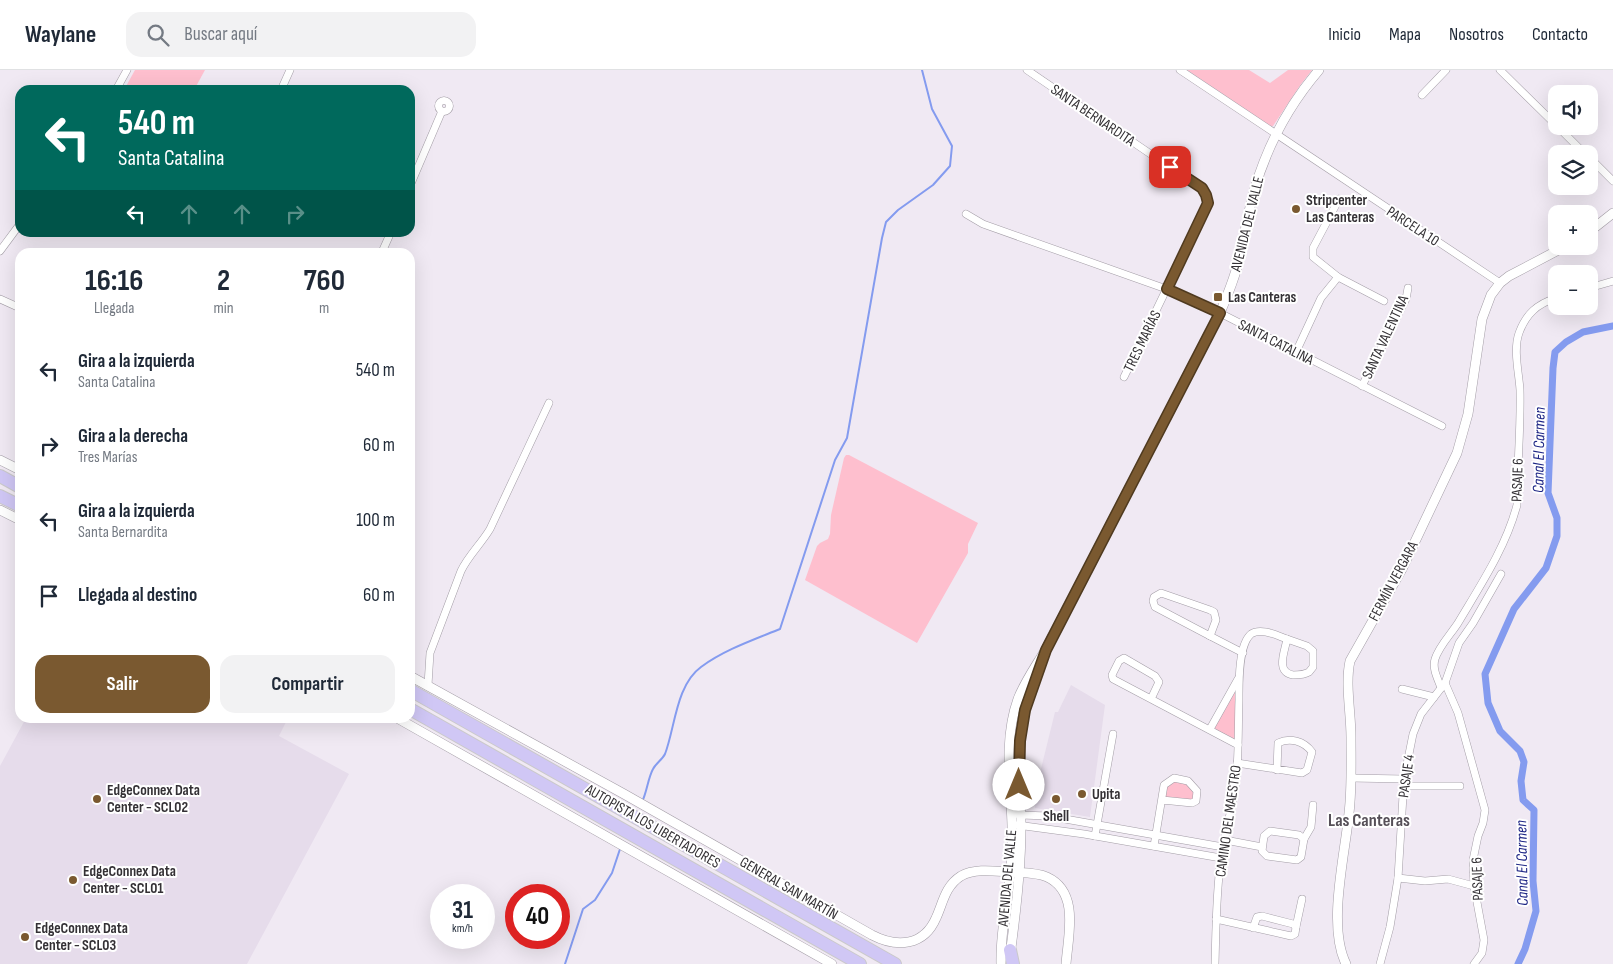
<!DOCTYPE html>
<html lang="es">
<head>
<meta charset="utf-8">
<style>
  :root { --surface:#fff; --page:#f2f2f3; --text:#1f2937; --muted:#747a83; --line:#e0e1e3; --accent:#7a5930 }
  body { margin:0; font-family:"Sofia Sans Condensed",sans-serif; background:var(--page); color:var(--text); height:100vh; display:flex; flex-direction:column; font-size:19px; white-space:nowrap }
  * { box-sizing:border-box; margin:0 }
  p { font-size:16px; color:var(--muted) }
  .icon { flex:none; width:28px; height:28px; fill:none; stroke:currentColor; stroke-width:2; stroke-linecap:round; stroke-linejoin:round }
  .map { position:relative; flex:1; overflow:hidden }
  .details { position:absolute; left:15px; top:178px; width:400px; height:475px; display:flex; flex-direction:column; background:var(--surface); border-radius:15px; box-shadow:0 5px 20px #0002 }
  .details>* { flex:none }
  .hud { position:absolute; left:15px; top:15px; width:400px; height:152px; border-radius:15px; box-shadow:0 5px 20px #0002; background:#00695c; color:#fff; overflow:hidden }
  .fabs { position:absolute; left:1548px; top:15px; display:grid; gap:10px }
  .fabs a { display:grid; place-items:center; width:50px; height:50px; border-radius:10px; background:var(--surface); box-shadow:0 5px 20px #0002; font-size:25px }
  .speed { position:absolute; left:430px; top:814px; display:flex; gap:10px; font-size:25px; font-weight:700; text-align:center }
  .speed>* { display:grid; place-content:center; width:65px; height:65px; border-radius:50%; background:var(--surface); box-shadow:0 5px 20px #0002; line-height:1 }
  .speed small { font-size:12px; font-weight:400 }
  .speed .limit { border:8px solid #d22; background:#fff; color:#111 }
  .pin { position:absolute; display:grid; place-items:center; width:42px; height:42px; color:#fff; margin:-21px; border-radius:10px; box-shadow:0 2px 8px #0006 }
  .me { position:absolute; width:55px; margin:-28px; rotate:0deg; stroke-linejoin:round; filter:drop-shadow(0 0 4px #0008) }
  .turn { display:flex; align-items:center; gap:18px; height:105px; padding:0 20px; font-size:22px }
  .turn .icon { width:65px; height:65px; stroke-width:2.5 }
  .turn b { display:block; font-size:35px; line-height:42px }
  .lanes { display:flex; align-items:center; height:48px; padding:0 20px; background:#0003; justify-content:center; gap:25px; direction:ltr }
  .lanes .off { opacity:.35 }
  .eta { display:flex; justify-content:space-evenly; align-items:center; height:85px; text-align:center }
  .eta b { font-size:30px; font-weight:700; line-height:35px }
  .button { display:flex; gap:10px; margin-top:auto; padding:10px 20px }
  .button a { flex:1; height:58px; border-radius:15px; background:var(--accent); color:#fff; font-size:20px; font-weight:700; line-height:58px; text-align:center }
  .button a+a { background:var(--page); color:var(--text) }
  ul { padding:0; list-style:none }
  li { display:flex; align-items:center; gap:15px; height:75px; padding:0 20px }
  li div { flex:1 }
  li b { display:block; font-size:19px }
  li em { font-style:normal }
  header { display:flex; align-items:center; gap:30px; box-sizing:border-box; height:70px; padding:0 25px; background:var(--surface); border-bottom:1px solid var(--line) }
  header strong { font-size:24px }
  nav { display:flex; gap:28px; margin-inline-start:auto; font-size:18px }
  .search { width:350px; height:45px; background:var(--page); display:flex; align-items:center; gap:12px; box-sizing:border-box; padding:0 18px; border-radius:15px; color:var(--muted); font-size:19px }
  .map>svg:first-child { display:block }
  .built { fill:#e6dceb }
  .green { fill:#febfce }
  .lines { fill:none; stroke-linecap:round; stroke-linejoin:round }
  .stream { stroke:#849bef; stroke-width:2 }
  .canal { stroke:#849bef; stroke-width:7 }
  .minor-casing { stroke:#a39da6; stroke-width:8 }
  .tertiary-casing { stroke:#a39da6; stroke-width:10 }
  .motorway-casing { stroke:#cac9ca; stroke-width:14 }
  .minor { stroke:#fff; stroke-width:7 }
  .tertiary { stroke:#fff; stroke-width:9 }
  .motorway { stroke:#d0c7f5; stroke-width:12 }
  .route-casing { stroke:#4f3a1f; stroke-width:12 }
  .route { stroke:#7a5930; stroke-width:9 }
  .poi-dot { fill:#7a5930; stroke:#fff; stroke-width:2 }
  .labels { text-anchor:middle; stroke-width:4; stroke-linejoin:round; paint-order:stroke }
  .street-label { font-size:15px; fill:#343135; stroke:#fff }
  .poi-label { font-size:15px; font-weight:bold; fill:#343135; stroke:#fff; text-anchor:start }
  .water-label { font-size:16px; font-style:italic; fill:#1e2685; stroke:#fff }
  .quarter-label { font-size:18px; font-weight:bold; fill:#565058; stroke:#fff }
</style>
</head>
<body>
<header>
<strong>Waylane</strong>
<div class="search"><svg class="icon" aria-label="search" viewBox="0 0 24 24"><circle cx="10" cy="10" r="6"/><path d="M15 15l6 6"/></svg>Buscar aquí</div>
<nav><a>Inicio</a><a>Mapa</a><a>Nosotros</a><a>Contacto</a></nav>
</header>
<div class="map">
<svg width="1613" height="894" viewBox="0 0 1613 894">
  <rect width="100%" height="100%" fill="#f0e9f3"/>
  <g class="built">
    <path d="M1071 615 1105 635 1090 747 1035 738 1037 715 1055 642H1058Z"/>
    <path d="M26 648H288L279 666 349 704 247 894H0V696Z"/>
  </g>
  <g class="green">
    <path d="M135 0H205L194 20H124Z"/>
    <path d="M1187 0H1249L1270 13 1288 0H1312L1301 14 1273 56H1270Z"/>
    <path d="M846 385H849L978 453 968 474V483L917 573 805 510 817 476 820 473 828 469 830 464 831 445 844 388Z"/>
    <path d="M1236 620 1235 670 1213 658Z"/>
    <path d="M1174 711 1186 713 1196 724 1191 731 1166 727 1165 724 1167 716Z"/>
  </g>
  <g class="lines">
    <g class="stream">
      <path d="M642 732C647 722 648 708 653 699 656 693 662 690 665 684 675 658 676 615 701 597 724 580 753 570 780 559L835 390 847 368 882 168 886 152 898 140 933 115 950 96 952 76 932 39 922 0"/>
      <path d="M565 894 583 839 595 830 612 803 620 779"/>
    </g>
    <path class="canal" d="M1518 894 1525 879 1536 841 1533 811 1534 740 1523 730 1521 711 1524 692 1520 681 1500 661 1488 633 1485 604 1514 539 1546 498 1557 466V448L1548 423 1553 298 1555 282 1566 272 1583 262 1613 256"/>
    <defs>
      <g id="minor">
        <path d="M1027 0 1202 119 1206 125 1208 133 1124 307"/>
        <path d="M1180 0 1500 213"/>
        <path d="M1500 0 1556 55"/>
        <path d="M116 20 127 0"/>
        <path d="M281 20 290 0"/>
        <path d="M1422 25 1446 0"/>
        <circle cx="444" cy="36" r="5.5"/>
        <path d="M1557 56 1585 84"/>
        <path d="M1589 87 1613 111"/>
        <path d="M410 116 442 41"/>
        <path d="M1339 129 1313 178V187L1338 207 1384 231"/>
        <path d="M966 144 983 154 1172 221 1220 243 1442 356"/>
        <path d="M0 181 20 154"/>
        <path d="M382 182 391 162"/>
        <path d="M1589 218 1613 211"/>
        <path d="M0 229 20 238"/>
        <path d="M1296 282 1321 228 1338 207"/>
        <path d="M1362 316 1406 229 1408 218"/>
        <path d="M1161 523 1210 540 1214 542 1216 550 1210 566 1155 537 1153 531 1154 527Z"/>
        <path d="M1210 566 1243 583"/>
        <path d="M1287 569 1307 576 1313 581V597L1309 602C1304 605 1299 605 1293 605 1275 602 1285 581 1287 569Z"/>
        <path d="M1445 613 1458 643 1485 740 1483 753 1478 766 1473 790 1474 816 1484 870 1482 883 1474 894"/>
        <path d="M428 615 430 583 461 501C468 486 481 474 490 459L549 333"/>
        <path d="M1441 618C1438 609 1432 599 1435 589 1439 576 1451 564 1458 553 1480 516 1506 477 1517 435 1517 397 1521 358 1520 320 1519 303 1513 280 1519 263 1526 244 1537 234 1556 228"/>
        <path d="M1402 619 1434 627"/>
        <path d="M1151 629 1159 612 1155 606 1124 588 1119 591 1112 605 1113 609 1238 675"/>
        <path d="M1210 659 1238 609"/>
        <path d="M1237 693 1302 703 1307 700 1312 682C1304 671 1290 667 1278 673L1277 700"/>
        <path d="M1351 708 1404 709"/>
        <path d="M1403 716H1460"/>
        <path d="M1011 743 1021 745 1048 746 1223 777"/>
        <path d="M1017 755 1084 764 1221 788"/>
        <path d="M1270 761 1299 765 1304 769 1301 787 1297 790 1267 786 1262 781 1264 766Z"/>
        <path d="M1095 766 1113 664"/>
        <path d="M1304 769 1311 757 1313 735"/>
        <path d="M1225 770 1262 777"/>
        <path d="M1154 776 1164 715 1174 708 1188 711 1197 721 1196 731 1192 733 1162 730"/>
        <path d="M1398 808 1425 811 1448 809 1474 816"/>
        <path d="M1216 849 1291 866 1295 864 1296 857 1293 854 1262 846 1257 847 1253 858"/>
        <path d="M1296 857 1302 829"/>
        <path d="M1215 894C1216 859 1216 823 1221 788 1225 762 1233 736 1236 710 1239 683 1238 657 1239 630 1239 614 1238 575 1251 564 1261 557 1278 566 1287 569"/>
        <path d="M1380 894 1390 857 1398 808 1404 709 1413 664 1421 644 1445 613 1459 573 1473 553 1501 504"/>
      </g>
      <g id="tertiary">
        <path d="M1589 162 1613 143"/>
        <path d="M0 390 20 400"/>
        <path d="M0 440 20 450"/>
        <path d="M410 606 624 724 872 865C897 878 924 876 936 848 943 833 945 816 961 806 975 798 994 801 1009 802 1022 803 1036 802 1047 807 1080 822 1068 866 1066 894"/>
        <path d="M397 648 832 894"/>
        <path d="M1010 885C1016 842 1021 799 1021 756 1021 732 1018 708 1019 683 1021 654 1028 626 1039 599"/>
        <path d="M1001 894C1000 857 1010 821 1012 784 1015 733 1000 679 1018 629 1025 611 1036 596 1046 579L1220 243C1228 224 1236 205 1240 185 1245 164 1248 142 1254 121 1267 76 1289 35 1319 0"/>
        <path d="M1346 894C1327 856 1345 785 1349 743 1352 718 1351 692 1351 667 1351 643 1345 614 1350 591L1402 499 1457 383 1468 344 1482 249 1491 225 1500 213 1509 206 1566 176"/>
      </g>
      <g id="motorway">
        <path d="M0 406 20 417"/>
        <path d="M0 426 20 436"/>
        <path d="M410 620 895 894"/>
        <path d="M410 639 860 894"/>
        <path d="M1010 880 1013 894"/>
      </g>
    </defs>
    <use href="#minor" class="minor-casing"/>
    <use href="#tertiary" class="tertiary-casing"/>
    <use href="#motorway" class="motorway-casing"/>
    <use href="#minor" class="minor"/>
    <use href="#tertiary" class="tertiary"/>
    <use href="#motorway" class="motorway"/>
  </g>
  <g class="lines">
    <defs>
      <path id="route" d="M1019 715 1020 671 1025 640 1046 580 1220 243 1167 219 1208 133 1206 125 1202 118 1170 97"/>
    </defs>
    <use href="#route" class="route-casing"/>
    <use href="#route" class="route"/>
  </g>
  <g class="poi-dot">
    <circle cx="1296" cy="139" r="5"/>
    <rect x="1213" y="222" width="10" height="10" rx="2.5"/>
    <circle cx="1082" cy="724" r="5"/>
    <circle cx="97" cy="729" r="5"/>
    <circle cx="1056" cy="729" r="5"/>
    <circle cx="73" cy="810" r="5"/>
    <circle cx="25" cy="867" r="5"/>
  </g>
  <g class="labels">
    <g class="street-label">
      <text transform="translate(1093 45) rotate(34)" y="5">SANTA BERNARDITA</text>
      <text transform="translate(1247 154) rotate(-76)" y="5">AVENIDA DEL VALLE</text>
      <text transform="translate(1413 156) rotate(33)" y="5">PARCELA 10</text>
      <text transform="translate(1385 267) rotate(-65)" y="5">SANTA VALENTINA</text>
      <text transform="translate(1142 271) rotate(-64)" y="5">TRES MARÍAS</text>
      <text transform="translate(1276 272) rotate(27)" y="5">SANTA CATALINA</text>
      <text transform="translate(1517 410) rotate(-88)" y="5">PASAJE 6</text>
      <text transform="translate(1393 511) rotate(-62)" y="5">FERMÍN VERGARA</text>
      <text transform="translate(1406 706) rotate(-82)" y="5">PASAJE 4</text>
      <text transform="translate(1228 751) rotate(-82)" y="5">CAMINO DEL MAESTRO</text>
      <text transform="translate(653 756) rotate(30)" y="5">AUTOPISTA LOS LIBERTADORES</text>
      <text transform="translate(1007 808) rotate(-85)" y="5">AVENIDA DEL VALLE</text>
      <text transform="translate(1477 809) rotate(-92)" y="5">PASAJE 6</text>
      <text transform="translate(789 818) rotate(30)" y="5">GENERAL SAN MARTÍN</text>
    </g>
    <g class="poi-label">
      <text x="1306" y="135">Stripcenter<tspan x="1306" dy="17">Las Canteras</tspan></text>
      <text x="1228" y="232">Las Canteras</text>
      <text x="107" y="725">EdgeConnex Data<tspan x="107" dy="17">Center - SCL02</tspan></text>
      <text x="1092" y="729">Upita</text>
      <text x="1056" y="751" text-anchor="middle">Shell</text>
      <text x="83" y="806">EdgeConnex Data<tspan x="83" dy="17">Center - SCL01</tspan></text>
      <text x="35" y="863">EdgeConnex Data<tspan x="35" dy="17">Center - SCL03</tspan></text>
    </g>
    <g class="water-label">
      <text transform="translate(1538 380) rotate(-89)" y="6">Canal El Carmen</text>
      <text transform="translate(1521 793) rotate(-91)" y="6">Canal El Carmen</text>
    </g>
    <g class="quarter-label">
      <text x="1369" y="756">Las Canteras</text>
    </g>
  </g>
</svg>
<div class="fabs">
<a><svg class="icon" aria-label="sound" viewBox="0 0 24 24"><path d="M4 9h4l5-4v14l-5-4H4zM17 9q2 3 0 6"/></svg></a>
<a><svg class="icon" aria-label="layers" viewBox="0 0 24 24"><path d="M12 4l9 5-9 5-9-5zM3 14l9 5 9-5"/></svg></a>
<a>+</a>
<a>−</a>
</div>
<div class="speed"><div>31<small>km/h</small></div><div class="limit">40</div></div>
<div class="pin" style="left:1170px;top:97px;background:#d93025"><svg class="icon" aria-label="arrive" viewBox="0 0 24 24"><path d="M6 21V4h12l-3 4 3 4H6"/></svg></div>
<svg class="me" style="left:1019px;top:715px" viewBox="-20 -20 40 40"><circle r="19" fill="#fff"/><path d="M0-13L10 11 0 6-10 11z" fill="#7a5930"/></svg>
<div class="hud">
<div class="turn"><svg class="icon" aria-label="left" viewBox="0 0 24 24"><path d="M17 20v-9H6M10 6l-5 5 5 5"/></svg><div><b>540 m</b>Santa Catalina</div></div>
<div class="lanes"><svg class="icon" aria-label="left" viewBox="0 0 24 24"><path d="M17 20v-9H6M10 6l-5 5 5 5"/></svg><svg class="icon off" aria-label="ahead" viewBox="0 0 24 24"><path d="M12 20V5M6 11l6-6 6 6"/></svg><svg class="icon off" aria-label="ahead" viewBox="0 0 24 24"><path d="M12 20V5M6 11l6-6 6 6"/></svg><svg class="icon off" aria-label="right" viewBox="0 0 24 24"><path d="M7 20v-9h11M14 6l5 5-5 5"/></svg></div>
</div>
<section class="details">
<div class="eta">
<div><b>16:16</b><p>Llegada</p></div>
<div><b>2</b><p>min</p></div>
<div><b>760</b><p>m</p></div>
</div>
<ul>
<li><svg class="icon" aria-label="left" viewBox="0 0 24 24"><path d="M17 20v-9H6M10 6l-5 5 5 5"/></svg><div><b>Gira a la izquierda</b><p>Santa Catalina</p></div><em>540 m</em></li>
<li><svg class="icon" aria-label="right" viewBox="0 0 24 24"><path d="M7 20v-9h11M14 6l5 5-5 5"/></svg><div><b>Gira a la derecha</b><p>Tres Marías</p></div><em>60 m</em></li>
<li><svg class="icon" aria-label="left" viewBox="0 0 24 24"><path d="M17 20v-9H6M10 6l-5 5 5 5"/></svg><div><b>Gira a la izquierda</b><p>Santa Bernardita</p></div><em>100 m</em></li>
<li><svg class="icon" aria-label="arrive" viewBox="0 0 24 24"><path d="M6 21V4h12l-3 4 3 4H6"/></svg><div><b>Llegada al destino</b></div><em>60 m</em></li>
</ul>
<div class="button"><a>Salir</a><a>Compartir</a></div>
</section>
</div>
</body>
</html>
